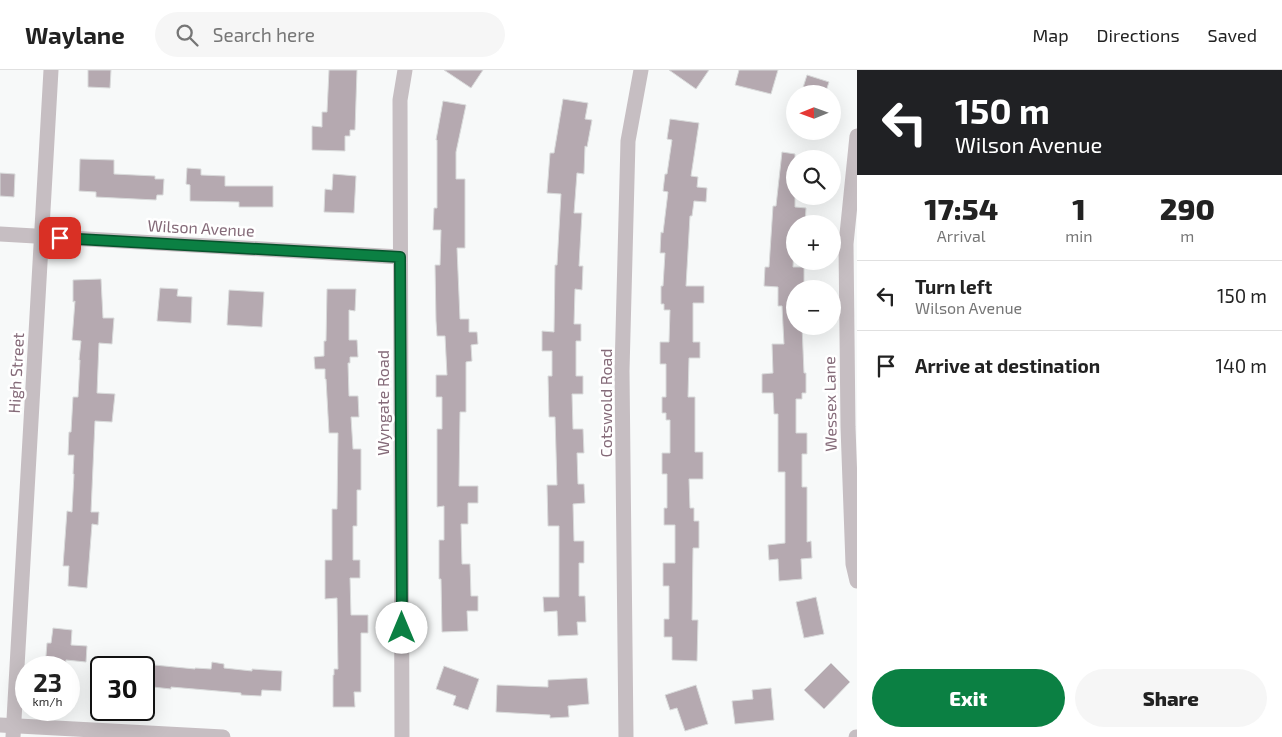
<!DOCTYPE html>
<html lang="en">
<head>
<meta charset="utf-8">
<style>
  :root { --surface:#fff; --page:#f6f6f6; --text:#222; --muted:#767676; --line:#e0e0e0; --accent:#0b8043 }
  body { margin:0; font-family:"Exo 2",sans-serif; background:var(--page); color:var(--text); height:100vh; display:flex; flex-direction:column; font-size:19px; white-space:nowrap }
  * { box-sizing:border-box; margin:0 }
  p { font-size:16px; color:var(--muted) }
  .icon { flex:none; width:28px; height:28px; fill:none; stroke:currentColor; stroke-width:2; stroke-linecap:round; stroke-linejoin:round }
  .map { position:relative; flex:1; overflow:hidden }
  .side { display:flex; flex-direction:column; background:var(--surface); width:425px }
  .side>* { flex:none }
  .top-card { background:#202124; color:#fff; overflow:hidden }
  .needle { width:32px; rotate:269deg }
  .fabs { position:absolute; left:786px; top:15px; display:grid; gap:10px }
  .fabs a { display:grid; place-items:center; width:55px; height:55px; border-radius:50%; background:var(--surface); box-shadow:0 5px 20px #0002; font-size:25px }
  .speed { position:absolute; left:15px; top:586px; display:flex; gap:10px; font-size:25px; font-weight:700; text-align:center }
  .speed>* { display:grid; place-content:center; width:65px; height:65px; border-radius:50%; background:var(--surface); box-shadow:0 5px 20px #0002; line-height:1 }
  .speed small { font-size:12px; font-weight:400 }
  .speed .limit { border:2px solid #111; border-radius:8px; background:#fff; color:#111 }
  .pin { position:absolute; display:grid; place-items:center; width:42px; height:42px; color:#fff; margin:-21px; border-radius:10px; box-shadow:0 2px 8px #0006 }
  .me { position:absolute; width:55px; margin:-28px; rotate:0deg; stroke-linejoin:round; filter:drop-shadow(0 0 4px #0008) }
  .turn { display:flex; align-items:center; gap:18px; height:105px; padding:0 15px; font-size:22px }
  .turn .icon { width:65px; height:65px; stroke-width:2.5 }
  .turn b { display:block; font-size:35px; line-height:42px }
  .eta { display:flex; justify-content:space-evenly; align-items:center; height:85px; text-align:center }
  .eta b { font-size:30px; font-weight:800; line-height:35px }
  .primary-button { display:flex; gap:10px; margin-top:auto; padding:10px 15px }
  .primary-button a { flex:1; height:58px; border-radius:30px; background:var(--accent); color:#fff; font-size:20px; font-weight:800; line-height:58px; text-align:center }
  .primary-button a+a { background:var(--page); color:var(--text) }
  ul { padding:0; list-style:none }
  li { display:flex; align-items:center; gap:15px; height:70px; padding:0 15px; border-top:1px solid var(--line) }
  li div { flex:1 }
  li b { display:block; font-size:19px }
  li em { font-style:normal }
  header { display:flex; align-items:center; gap:30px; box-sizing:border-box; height:70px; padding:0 25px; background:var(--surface); border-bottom:1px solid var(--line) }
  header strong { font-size:24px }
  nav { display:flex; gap:28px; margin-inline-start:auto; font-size:18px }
  .search { width:350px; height:45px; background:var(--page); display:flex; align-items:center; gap:12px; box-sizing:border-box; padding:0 18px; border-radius:28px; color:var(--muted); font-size:19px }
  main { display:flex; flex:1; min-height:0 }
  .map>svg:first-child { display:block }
  .building { fill:#b5a9b0; stroke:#d9dbdb }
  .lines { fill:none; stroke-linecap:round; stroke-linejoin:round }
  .minor { stroke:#c6bec2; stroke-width:15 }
  .route-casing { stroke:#07532c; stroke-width:12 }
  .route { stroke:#0b8043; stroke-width:9 }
  .labels { text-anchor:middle; stroke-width:5; stroke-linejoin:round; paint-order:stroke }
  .street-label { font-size:16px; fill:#856b79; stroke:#fff }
</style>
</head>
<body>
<header>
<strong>Waylane</strong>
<div class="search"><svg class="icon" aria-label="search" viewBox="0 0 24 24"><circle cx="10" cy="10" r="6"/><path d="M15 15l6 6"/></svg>Search here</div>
<nav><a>Map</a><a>Directions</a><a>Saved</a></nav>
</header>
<main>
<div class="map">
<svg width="857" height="667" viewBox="0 0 857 667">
  <rect width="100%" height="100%" fill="#f7f9f9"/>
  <g class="building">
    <path d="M88 0H111L110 18 88 17Z"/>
    <path d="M329 0H357L355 60H350V66H345V81L312 80V56L322 57V42H327Z"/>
    <path d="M444 0H483L471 18Z"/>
    <path d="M669 0H709L696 19Z"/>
    <path d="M739 0H778L771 24 735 15Z"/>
    <path d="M807 5 829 12 825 24H801Z"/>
    <path d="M563 29 588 33 585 49 592 50 587 77 585 76 584 104 577 103 574 143H582L579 196H583L582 220 575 219 574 254H581V271H576V306H583V324H572L573 359H583L584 383H577L578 414H584L585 433 573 434 574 471H584V493H579V526H585L586 552H577L578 565 558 566 557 541 544 542 543 527H559V456H548L547 415H557L555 347H549L548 306H552V281H542V261L554 262 555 195H557L561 124 547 123 550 83H554Z"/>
    <path d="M443 31 466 35 456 82V109H465V178H457L460 249H469V262H477L478 274 471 275 472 291 466 292V342H460L459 416H478V433H468V454H461L462 494H470L471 526H478V541H467L468 561 442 562 441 509H439V470H444V436L437 437V359H442V327H436V305H447L445 266H437L436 251 435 195H440L441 160H433L434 138H437V70H436Z"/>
    <path d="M670 49 699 53 691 106 698 107 697 117 707 118 706 132 694 131 692 146H690L686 216H704V233H693V272H700V288H689L688 327H695V382H703V409H689L690 438H694V451H699V478H693L692 550H698L697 591 672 590V567H664V549H669V516H663V493H675V455H664V438H667V404H662V383H670V350H666V343H662V327H666V294H660V272H669L670 240H664V234H661V216H663L665 183H660L661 162 663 163 668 122 663 121 665 104H667L672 70 667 69Z"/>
    <path d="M782 82 795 84V137L806 138 805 154H795L793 197H804V219H795V256H802L804 303H806V323H802V329H796V363H807V384H802V417H807V472L811 471 812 488 801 489 802 509 779 511 778 489 769 490 768 475 785 473V402H778V344H774L773 323H762V304L773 303 772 274H784L782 236H778V217L764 216 765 197H769L773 136H776Z"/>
    <path d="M80 89 114 90V104L155 106V109H164L163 125H157L156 130 96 127V122L79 121Z"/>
    <path d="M187 98 201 99V105L225 106V116H273V137H239V132L190 131V115L186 114Z"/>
    <path d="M0 103 15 104 14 127 0 126Z"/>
    <path d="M333 104 356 106 354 143 324 142 325 119 332 120Z"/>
    <path d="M101 209 103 248H114L112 274 99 273 97 323 115 324 112 352 95 351 91 442H99L98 455 92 454 87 518 68 516 69 496H63L67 441 72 442 74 404H73L74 385H68L69 362H71L73 327H78L80 290H79L81 271 72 270 75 231 73 232V210Z"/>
    <path d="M160 218 178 219 177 226 192 227 191 253 157 251Z"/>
    <path d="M327 219H356L355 241 349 240V270H357L358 287H350V293H348L349 326H358L359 347H351L353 379H361V420H357V456H353V490H360V508H350L351 545H368V563H361V622H354L355 637H333V605H334V599H338L337 528 325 529V490H332V439H337L338 363H329L326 309H325V299H315L314 287 324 286V271H326Z"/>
    <path d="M229 220 264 222 262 257 227 255Z"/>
    <path d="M816 527 824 564 804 568 796 532Z"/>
    <path d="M53 558 72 560 71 575 87 576 86 592 66 590 65 598H45L47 573H51Z"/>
    <path d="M212 592 224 594V598L252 601V599L282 601 281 621 262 620 261 626 241 625V623L171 617V619L144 616V594L195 599V598L211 599Z"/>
    <path d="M831 593 850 612 824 639 804 620Z"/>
    <path d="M444 596 479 609 468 640 453 635 456 626 436 619Z"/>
    <path d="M587 608 589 634 568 636 569 647 550 648V645L496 642 497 615 548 617V610Z"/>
    <path d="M696 615 708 654 685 661 677 638 670 640 665 625Z"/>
    <path d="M771 618 774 650 735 654 732 631 753 629 752 620Z"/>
  </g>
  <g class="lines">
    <g class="minor">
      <path d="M857 66 846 174 848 357 853 494 857 511"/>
      <path d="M0 164 400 187"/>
      <path d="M0 655 223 667"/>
      <path d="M13 667C27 445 37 222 51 0"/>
      <path d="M402 667 400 30 405 0"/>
      <path d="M626 667 622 301 628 71 641 0"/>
      <path d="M856 667H857"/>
    </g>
  </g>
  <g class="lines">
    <defs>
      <path id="route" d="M60 168 400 187 402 558"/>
    </defs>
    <use href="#route" class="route-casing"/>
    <use href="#route" class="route"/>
  </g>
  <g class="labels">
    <g class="street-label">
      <text transform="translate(201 158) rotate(3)" y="6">Wilson Avenue</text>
      <text transform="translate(16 303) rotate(-87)" y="6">High Street</text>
      <text transform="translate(383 333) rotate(-90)" y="6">Wyngate Road</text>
      <text transform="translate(606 333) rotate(-90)" y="6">Cotswold Road</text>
      <text transform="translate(830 334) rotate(-91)" y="6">Wessex Lane</text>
    </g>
  </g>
</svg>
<div class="fabs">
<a><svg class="needle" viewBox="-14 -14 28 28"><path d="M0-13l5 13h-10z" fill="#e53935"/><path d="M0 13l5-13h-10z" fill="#767676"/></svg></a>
<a><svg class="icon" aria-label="search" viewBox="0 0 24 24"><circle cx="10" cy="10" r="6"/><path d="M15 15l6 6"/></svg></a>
<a>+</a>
<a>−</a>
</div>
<div class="speed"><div>23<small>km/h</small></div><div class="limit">30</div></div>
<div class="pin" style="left:60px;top:168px;background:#d93025"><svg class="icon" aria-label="arrive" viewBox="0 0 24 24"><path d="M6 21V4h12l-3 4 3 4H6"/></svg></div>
<svg class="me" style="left:402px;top:558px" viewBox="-20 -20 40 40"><circle r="19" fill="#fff"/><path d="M0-13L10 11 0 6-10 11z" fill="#0b8043"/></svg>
</div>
<section class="side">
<div class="top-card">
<div class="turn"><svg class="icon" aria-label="left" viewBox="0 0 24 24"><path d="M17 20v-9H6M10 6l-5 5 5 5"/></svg><div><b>150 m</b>Wilson Avenue</div></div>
</div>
<div class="eta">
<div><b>17:54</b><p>Arrival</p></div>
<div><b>1</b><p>min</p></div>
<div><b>290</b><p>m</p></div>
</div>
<ul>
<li><svg class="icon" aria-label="left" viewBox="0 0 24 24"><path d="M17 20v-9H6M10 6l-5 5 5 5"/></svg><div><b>Turn left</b><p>Wilson Avenue</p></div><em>150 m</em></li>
<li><svg class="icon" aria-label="arrive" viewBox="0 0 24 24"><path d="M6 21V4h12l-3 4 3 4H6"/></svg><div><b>Arrive at destination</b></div><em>140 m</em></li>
</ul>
<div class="primary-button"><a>Exit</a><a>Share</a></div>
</section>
</main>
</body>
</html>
